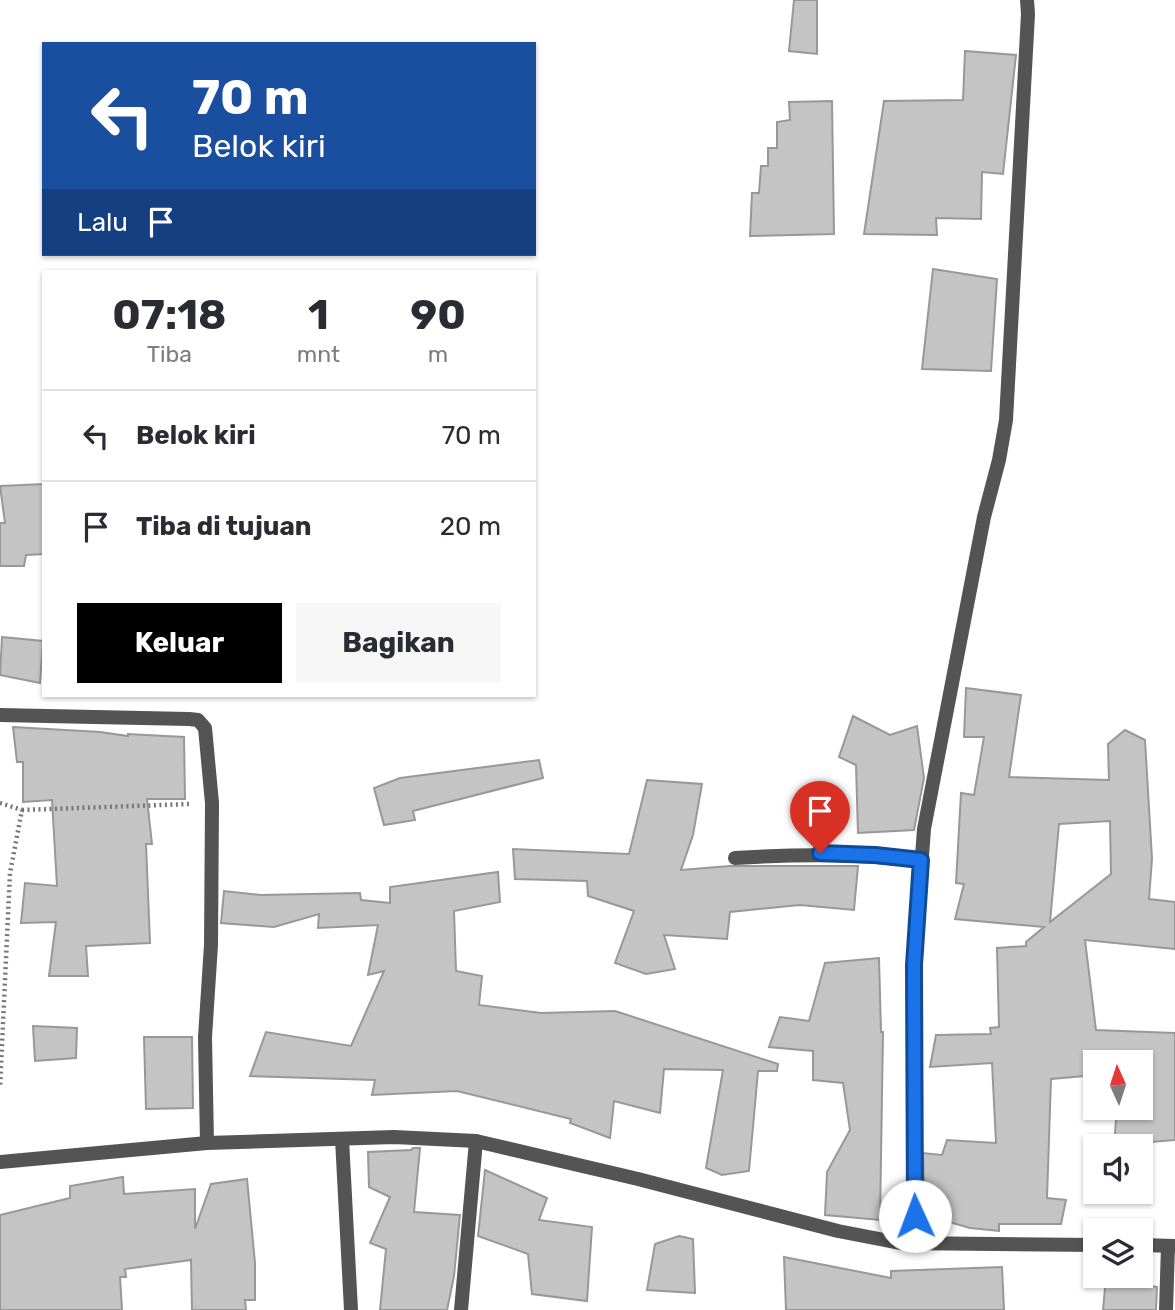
<!DOCTYPE html>
<html lang="id">
<head>
<meta charset="utf-8">
<style>
  :root { --surface:#fff; --page:#f7f7f7; --text:#2b2b33; --muted:#7c7c81; --line:#e1e1e2; --accent:#000 }
  body { margin:0; font-family:Rubik,sans-serif; background:var(--page); color:var(--text); height:100vh; display:flex; flex-direction:column; font-size:26px; white-space:nowrap }
  * { box-sizing:border-box; margin:0 }
  p { font-size:23px; color:var(--muted) }
  .icon { flex:none; width:38px; height:38px; fill:none; stroke:currentColor; stroke-width:2; stroke-linecap:round; stroke-linejoin:round }
  .map { position:relative; flex:1; overflow:hidden }
  .sheet { position:absolute; left:42px; top:270px; width:494px; height:427px; display:flex; flex-direction:column; background:var(--surface); border-radius:0px; box-shadow:0 2px 5px #0004 }
  .sheet>* { flex:none }
  .top-card { position:absolute; left:42px; top:42px; width:494px; height:214px; border-radius:0px; box-shadow:0 2px 5px #0004; background:#1a4fa0; color:#fff; overflow:hidden }
  .needle { width:46px; rotate:357deg }
  .fabs { position:absolute; left:1083px; top:1050px; display:grid; gap:14px }
  .fabs a { display:grid; place-items:center; width:70px; height:70px; border-radius:0px; background:var(--surface); box-shadow:0 2px 5px #0004; font-size:35px }
  .pin { position:absolute; display:grid; place-items:center; width:60px; height:60px; color:#fff; margin:-72px -30px; border-radius:50% 50% 50% 0; rotate:-45deg; box-shadow:0 0 7px #0007 }
  .pin .icon { rotate:45deg }
  .me { position:absolute; width:77px; margin:-38px; rotate:358deg; stroke-linejoin:round; filter:drop-shadow(0 0 5px #0008) }
  .turn { display:flex; align-items:center; gap:24px; height:147px; padding:0 35px; font-size:32px }
  .turn .icon { width:91px; height:91px; stroke-width:2.5 }
  .turn b { display:block; font-size:49px; line-height:60px }
  .then { display:flex; align-items:center; height:66px; padding:0 35px; background:#0003; gap:14px; font-size:26px }
  .eta { display:flex; justify-content:space-evenly; align-items:center; height:119px; text-align:center }
  .eta b { font-size:42px; font-weight:700; line-height:49px }
  .action { display:flex; gap:14px; margin-top:auto; padding:14px 35px }
  .action a { flex:1; height:80px; border-radius:0px; background:var(--accent); color:#fff; font-size:28px; font-weight:700; line-height:80px; text-align:center }
  .action a+a { background:var(--page); color:var(--text) }
  ul { padding:0; list-style:none }
  li { display:flex; align-items:center; gap:21px; height:91px; padding:0 35px; border-top:2px solid var(--line) }
  li div { flex:1 }
  li b { display:block; font-size:26px }
  li em { font-style:normal }
  .map>svg:first-child { display:block }
  .building { fill:#c4c4c4; stroke:#989898; stroke-width:2; fill-rule:evenodd }
  .lines { fill:none; stroke-linecap:round; stroke-linejoin:round }
  .path { stroke:#767676; stroke-width:4.5; stroke-dasharray:2 3.5; stroke-linecap:butt }
  .street { stroke:#545454; stroke-width:14 }
  .route-casing { stroke:#114b97; stroke-width:18 }
  .route { stroke:#1a73e8; stroke-width:12 }
</style>
</head>
<body>
<div class="map">
<svg width="1175" height="1310" viewBox="0 0 1175 1310">
  <rect width="100%" height="100%" fill="#fff"/>
  <g class="building">
    <path d="M794 0H817V54L789 51Z"/>
    <path d="M965 51 1016 55 1003 174 982 172 981 219 936 218 937 235 864 234 884 101 963 100Z"/>
    <path d="M832 101 834 234 750 236 752 193H759L761 166H768V148H777V122L790 120 789 102Z"/>
    <path d="M933 269 997 279 991 371 922 369Z"/>
    <path d="M44 484V554L26 555 24 566H0V523H5L0 486Z"/>
    <path d="M2 637 43 641 40 683 0 675Z"/>
    <path d="M966 688 1021 695 1009 777 1109 780 1108 744 1125 730 1145 740 1152 859 1149 899 1175 902V949L1085 940 1096 1030 1175 1033V1140L1114 1145 1117 1108H1141V1062H1096V1075L1051 1079 1047 1198 1066 1200 1061 1224H999V1231L970 1228 925 1215 923 1153 942 1155 947 1140 996 1143 992 1063 930 1067 936 1035 991 1034 990 1028 999 1027 997 948 1026 946V942L1044 927 955 919 964 884 956 883 961 793 974 795 984 737H964ZM1110 821 1111 874 1050 922 1059 824Z"/>
    <path d="M853 716 890 735 917 726 924 778 914 830 858 833 856 765 839 757Z"/>
    <path d="M13 727 100 732 128 736V734L184 737 185 799H147L152 844H146L150 943 86 946 88 976H49L56 922 21 923 25 883 57 886 52 800 23 802V762H17Z"/>
    <path d="M539 760 543 778 413 811 415 820 384 825 374 788 400 778Z"/>
    <path d="M647 780 702 784 693 835 681 870 730 866H858L854 910 800 905 730 912 727 939 664 935 675 969 646 974 615 963 634 911 588 896 587 881 515 879 513 849 629 854Z"/>
    <path d="M498 872 500 902 454 911 456 971 482 976 479 1005 541 1013 615 1011 778 1064 777 1071H758L749 1171 722 1175 706 1168 723 1070 664 1069 660 1113 614 1101 610 1138 570 1123 571 1119 457 1091 372 1095 375 1080 250 1076 266 1032 351 1046 384 971 368 975 378 925 318 928 319 914 274 927 221 923 224 891 261 895 360 893 361 900 390 903V887Z"/>
    <path d="M879 958 881 1032H883L880 1220 825 1215 827 1172 850 1130 843 1083 813 1080V1051L769 1047 780 1017 809 1021 825 963Z"/>
    <path d="M33 1026 77 1028 76 1058 35 1061Z"/>
    <path d="M144 1037H192L193 1108 146 1109Z"/>
    <path d="M413 1148H420L414 1212 460 1215 454 1276 447 1310H380L386 1249 370 1243 390 1197 369 1187 368 1152 411 1150Z"/>
    <path d="M485 1170 547 1198 539 1220 592 1227 587 1301 532 1294 528 1254 478 1236Z"/>
    <path d="M123 1177 124 1194 195 1189V1229L211 1184 247 1179 255 1263V1300H245L246 1310H192L191 1260 125 1269 126 1277H120L122 1310H0V1215L70 1198V1186Z"/>
    <path d="M679 1236 693 1239 695 1293 647 1290 655 1244Z"/>
    <path d="M784 1257 891 1278V1271L1002 1267 1004 1310H786Z"/>
    <path d="M1106 1277 1157 1287 1156 1310H1103Z"/>
  </g>
  <g class="lines">
    <g class="path">
      <path d="M0 803 22 810 10 873 0 1088"/>
      <path d="M22 810 189 804"/>
    </g>
    <g class="street">
      <path d="M0 715 189 719 198 720 205 728 212 803 211 945 205 1037 207 1143"/>
      <path d="M735 858C798 854 858 853 921 861"/>
      <path d="M342 1139 351 1310"/>
      <path d="M0 1162 207 1143 394 1137 476 1141 638 1179 838 1231 900 1243 1096 1245"/>
      <path d="M916 1244 913 1127 914 965 924 829 984 517 999 460 1006 420 1028 14 1027 0"/>
      <path d="M1141 1245 1175 1246"/>
      <path d="M461 1310 476 1141"/>
      <path d="M1166 1310 1168 1246"/>
    </g>
  </g>
  <g class="lines">
    <defs>
      <path id="route" d="M820 853 875 855 921 860 914 965 915 1216"/>
    </defs>
    <use href="#route" class="route-casing"/>
    <use href="#route" class="route"/>
  </g>
</svg>
<div class="fabs">
<a><svg class="needle" viewBox="-14 -14 28 28"><path d="M0-13l5 13h-10z" fill="#e53935"/><path d="M0 13l5-13h-10z" fill="#7c7c81"/></svg></a>
<a><svg class="icon" aria-label="sound" viewBox="0 0 24 24"><path d="M4 9h4l5-4v14l-5-4H4zM17 9q2 3 0 6"/></svg></a>
<a><svg class="icon" aria-label="layers" viewBox="0 0 24 24"><path d="M12 4l9 5-9 5-9-5zM3 14l9 5 9-5"/></svg></a>
</div>
<div class="pin" style="left:820px;top:853px;background:#d93025"><svg class="icon" aria-label="arrive" viewBox="0 0 24 24"><path d="M6 21V4h12l-3 4 3 4H6"/></svg></div>
<svg class="me" style="left:915px;top:1216px" viewBox="-20 -20 40 40"><circle r="19" fill="#fff"/><path d="M0-13L10 11 0 6-10 11z" fill="#1a73e8"/></svg>
<div class="top-card">
<div class="turn"><svg class="icon" aria-label="left" viewBox="0 0 24 24"><path d="M17 20v-9H6M10 6l-5 5 5 5"/></svg><div><b>70 m</b>Belok kiri</div></div>
<div class="then">Lalu<svg class="icon" aria-label="arrive" viewBox="0 0 24 24"><path d="M6 21V4h12l-3 4 3 4H6"/></svg></div>
</div>
<section class="sheet">
<div class="eta">
<div><b>07:18</b><p>Tiba</p></div>
<div><b>1</b><p>mnt</p></div>
<div><b>90</b><p>m</p></div>
</div>
<ul>
<li><svg class="icon" aria-label="left" viewBox="0 0 24 24"><path d="M17 20v-9H6M10 6l-5 5 5 5"/></svg><div><b>Belok kiri</b></div><em>70 m</em></li>
<li><svg class="icon" aria-label="arrive" viewBox="0 0 24 24"><path d="M6 21V4h12l-3 4 3 4H6"/></svg><div><b>Tiba di tujuan</b></div><em>20 m</em></li>
</ul>
<div class="action"><a>Keluar</a><a>Bagikan</a></div>
</section>
</div>
</body>
</html>
